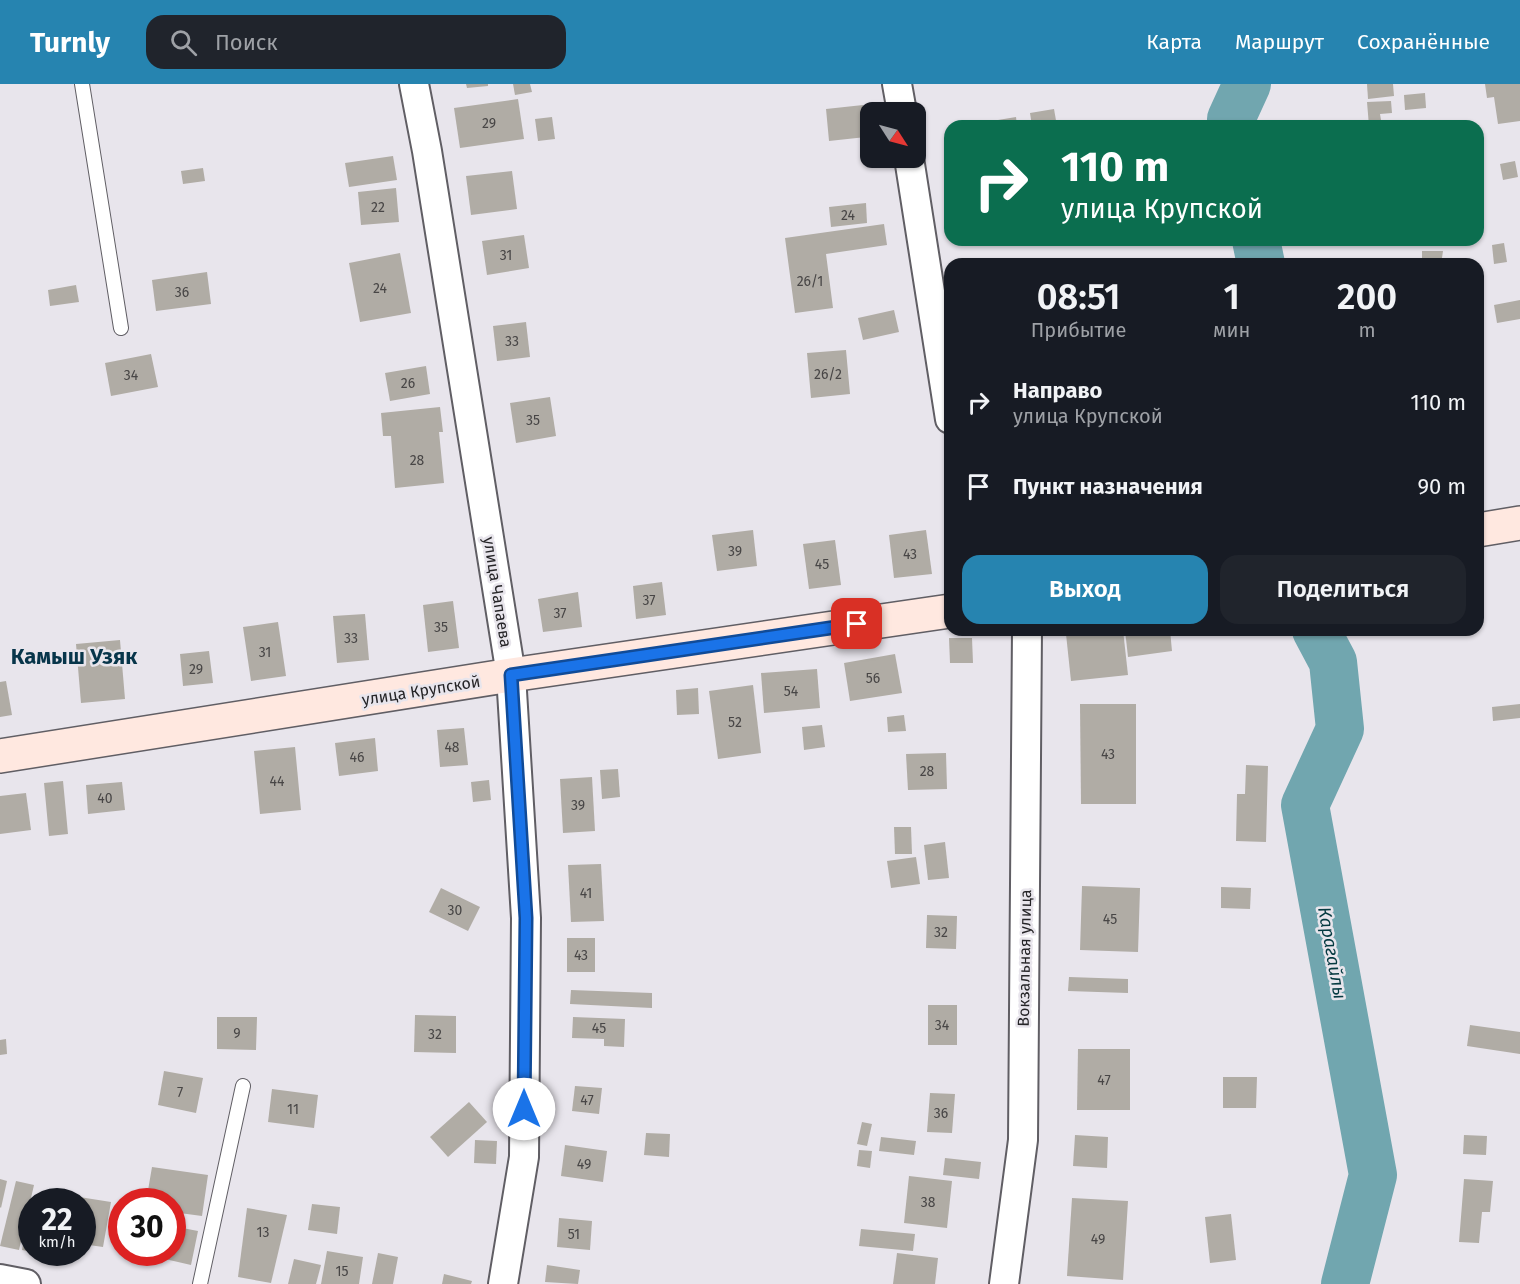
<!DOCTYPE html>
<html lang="ru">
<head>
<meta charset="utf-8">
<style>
  :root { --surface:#171b24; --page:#20242c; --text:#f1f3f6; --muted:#9ea1a6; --accent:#2684b0 }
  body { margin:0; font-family:"Fira Sans",sans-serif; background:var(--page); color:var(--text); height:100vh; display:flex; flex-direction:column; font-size:22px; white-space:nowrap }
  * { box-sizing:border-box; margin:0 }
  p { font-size:20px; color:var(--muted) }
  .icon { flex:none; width:33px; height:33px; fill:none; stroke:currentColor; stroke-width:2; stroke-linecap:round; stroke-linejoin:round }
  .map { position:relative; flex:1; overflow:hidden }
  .drawer { position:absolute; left:944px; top:174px; width:540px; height:378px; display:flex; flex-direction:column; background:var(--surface); border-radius:18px; box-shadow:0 2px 4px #0004 }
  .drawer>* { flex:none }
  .banner { position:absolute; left:944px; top:36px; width:540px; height:126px; border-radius:18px; box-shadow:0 2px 4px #0004; background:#0b6e4f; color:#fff; overflow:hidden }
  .needle { width:39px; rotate:126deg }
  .controls { position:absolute; left:860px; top:18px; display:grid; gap:12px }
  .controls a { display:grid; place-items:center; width:66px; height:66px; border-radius:12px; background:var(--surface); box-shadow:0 2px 4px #0004; font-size:30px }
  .speed { position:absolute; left:18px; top:1104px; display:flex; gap:12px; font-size:30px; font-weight:700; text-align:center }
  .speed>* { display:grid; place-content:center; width:78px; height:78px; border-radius:50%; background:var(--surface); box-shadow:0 2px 4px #0004; line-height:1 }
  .speed small { font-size:15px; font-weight:400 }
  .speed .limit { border:9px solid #d22; background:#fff; color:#111 }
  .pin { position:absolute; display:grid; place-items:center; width:51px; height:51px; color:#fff; margin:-26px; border-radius:12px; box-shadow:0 3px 9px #0006 }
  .me { position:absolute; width:66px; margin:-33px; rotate:0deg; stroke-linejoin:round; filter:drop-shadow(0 0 4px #0008) }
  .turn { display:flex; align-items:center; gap:21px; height:126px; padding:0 18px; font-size:27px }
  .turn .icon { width:78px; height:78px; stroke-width:2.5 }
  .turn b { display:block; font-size:42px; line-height:51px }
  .eta { display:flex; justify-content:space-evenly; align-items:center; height:102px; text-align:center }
  .eta b { font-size:36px; font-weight:600; line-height:42px }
  .button { display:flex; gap:12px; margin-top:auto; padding:12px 18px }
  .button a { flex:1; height:69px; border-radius:18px; background:var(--accent); color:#fff; font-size:24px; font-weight:600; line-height:69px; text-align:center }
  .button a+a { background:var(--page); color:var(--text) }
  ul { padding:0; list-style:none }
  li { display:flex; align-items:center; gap:18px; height:84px; padding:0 18px }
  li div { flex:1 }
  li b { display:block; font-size:22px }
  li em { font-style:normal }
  header { display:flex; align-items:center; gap:36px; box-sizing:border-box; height:84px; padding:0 30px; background:var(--accent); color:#fff }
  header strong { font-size:28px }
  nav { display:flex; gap:33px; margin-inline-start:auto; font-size:21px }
  .search { width:420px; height:54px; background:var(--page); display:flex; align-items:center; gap:15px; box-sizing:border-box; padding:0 21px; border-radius:18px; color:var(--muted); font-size:22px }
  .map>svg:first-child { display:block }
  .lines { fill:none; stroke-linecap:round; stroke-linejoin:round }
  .river { stroke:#71a6af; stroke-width:48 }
  .building { fill:#b0aca5 }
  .service-casing { stroke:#605e64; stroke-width:16 }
  .minor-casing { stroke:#605e64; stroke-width:32 }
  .secondary-casing { stroke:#605e64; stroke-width:36 }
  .service { stroke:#fff; stroke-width:14 }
  .minor { stroke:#fff; stroke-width:28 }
  .secondary { stroke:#ffe8e0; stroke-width:33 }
  .route-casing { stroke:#114b97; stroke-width:15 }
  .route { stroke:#1a73e8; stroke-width:10 }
  .labels { text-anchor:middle; stroke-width:5; stroke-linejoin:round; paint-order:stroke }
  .number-label { font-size:14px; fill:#484646 }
  .street-label { font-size:16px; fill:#252427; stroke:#e8e5ec }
  .water-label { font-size:18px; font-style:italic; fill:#053a41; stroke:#e8e5ec }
  .district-label { font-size:22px; font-weight:bold; fill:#07354a; stroke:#e8e5ec }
</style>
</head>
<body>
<header>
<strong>Turnly</strong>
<div class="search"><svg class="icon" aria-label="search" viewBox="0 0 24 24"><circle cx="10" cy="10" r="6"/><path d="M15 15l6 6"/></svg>Поиск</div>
<nav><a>Карта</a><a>Маршрут</a><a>Сохранённые</a></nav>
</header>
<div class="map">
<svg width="1520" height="1200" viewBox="0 0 1520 1200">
  <rect width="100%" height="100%" fill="#e8e5ec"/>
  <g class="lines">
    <g class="river">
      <path d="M1232 42 1231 35 1247 0"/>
      <path d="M1256 156 1261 180"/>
      <path d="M1316 546 1333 578 1340 645 1305 721 1373 1091 1345 1200"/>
    </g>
  </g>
  <g class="building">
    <path d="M466 0H488V2L467 4Z"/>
    <path d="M513 0H530L532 8 515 11Z"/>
    <path d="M1367 0H1393L1394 12 1368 15Z"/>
    <path d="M1485 0H1520V37L1498 40 1494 13 1487 14Z"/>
    <path d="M1425 9 1426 24 1405 26 1404 11Z"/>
    <path d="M518 15 524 55 460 64 454 24Z"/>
    <path d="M1391 17 1392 29 1380 30 1382 42H1369L1367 18Z"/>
    <path d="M863 21 866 53 829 57 826 25Z"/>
    <path d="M1054 25 1057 42H1032L1030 29Z"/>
    <path d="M552 33 555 55 538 57 535 35Z"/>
    <path d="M1016 33 1017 42H968V41Z"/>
    <path d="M393 72 397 96 349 103 345 79Z"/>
    <path d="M1515 77 1518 93 1503 96 1500 80Z"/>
    <path d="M203 84 205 97 183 100 181 87Z"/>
    <path d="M512 87 517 125 471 131 466 92Z"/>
    <path d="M396 104 399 138 361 141 358 108Z"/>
    <path d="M866 119 867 139 831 143 829 123Z"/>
    <path d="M884 140 887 161 826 170 833 224 795 229 785 154Z"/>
    <path d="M524 151 529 184 487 191 482 157Z"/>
    <path d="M1504 159 1507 178 1494 180 1492 161Z"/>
    <path d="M1422 167H1443L1442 174H1436V178H1422Z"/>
    <path d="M400 169 411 229 360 238 349 179Z"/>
    <path d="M207 188 211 220 156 227 152 196Z"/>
    <path d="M76 201 79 218 50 222 48 206Z"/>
    <path d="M1520 216V235L1497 239 1494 221Z"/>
    <path d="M894 226 899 248 863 256 858 234Z"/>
    <path d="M526 238 530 273 497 277 493 242Z"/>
    <path d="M846 266 850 310 811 314 807 269Z"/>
    <path d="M151 270 158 303 111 312 105 279Z"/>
    <path d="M426 282 430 310 390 317 385 289Z"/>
    <path d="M550 313 556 352 516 359 510 319Z"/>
    <path d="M440 323 443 348H439L444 399 395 404 391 352H383L381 329Z"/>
    <path d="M753 446 757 482 717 487 712 451Z"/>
    <path d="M926 446 932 490 894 494 889 451Z"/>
    <path d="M835 456 841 501 809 505 803 460Z"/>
    <path d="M662 498 666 531 636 535 633 502Z"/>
    <path d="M578 508 582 543 543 548 538 515Z"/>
    <path d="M453 517 459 564 428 568 423 521Z"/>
    <path d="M365 530 369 576 337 579 333 532Z"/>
    <path d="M278 538 286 592 251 597 243 543Z"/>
    <path d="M1103 546H1123L1128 591 1071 597 1066 550Z"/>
    <path d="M1125 546H1170L1172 567 1128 573Z"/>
    <path d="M949 554H972L973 579H950Z"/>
    <path d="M120 556 125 615 81 619 76 560Z"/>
    <path d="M209 567 213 599 183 602 180 570Z"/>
    <path d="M895 570 902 609 850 617 844 579Z"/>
    <path d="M817 585 820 624 764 629 761 589Z"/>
    <path d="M6 597 12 631 0 633V598Z"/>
    <path d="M753 601 761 669 718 675 709 607Z"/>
    <path d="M698 604 699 630 677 631 676 606Z"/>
    <path d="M1080 620H1136V720H1081Z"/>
    <path d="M1520 620V634L1493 637 1492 623Z"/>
    <path d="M904 631 906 647 888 648 887 633Z"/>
    <path d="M822 641 825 663 804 666 802 643Z"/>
    <path d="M464 644 468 681 440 683 437 646Z"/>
    <path d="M375 654 378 687 339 692 335 659Z"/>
    <path d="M295 663 301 726 260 730 254 667Z"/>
    <path d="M946 669 947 705 908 706 906 670Z"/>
    <path d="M1246 681 1268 682 1266 758 1236 757 1237 710H1245Z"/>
    <path d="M618 685 620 713 602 715 600 686Z"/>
    <path d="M592 693 595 747 563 749 560 695Z"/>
    <path d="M489 696 491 716 473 718 471 698Z"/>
    <path d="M63 697 68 750 49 752 44 699Z"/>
    <path d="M122 698 125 726 88 730 86 701Z"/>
    <path d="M26 709 31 746 0 750V712Z"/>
    <path d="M894 743H911L912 770H895Z"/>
    <path d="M945 758 949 794 928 796 924 761Z"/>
    <path d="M916 773 920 800 891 804 887 777Z"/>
    <path d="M601 780 604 837 571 838 568 781Z"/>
    <path d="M1082 802 1140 804 1138 868 1080 866Z"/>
    <path d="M1221 803 1251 804 1250 825 1221 824Z"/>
    <path d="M441 804 480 823 468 847 429 828Z"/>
    <path d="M927 831 957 832 956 865 926 864Z"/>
    <rect x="567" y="854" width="28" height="34"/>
    <path d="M1069 893 1128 895V909L1068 907Z"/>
    <path d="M571 906 652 909V924L570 920Z"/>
    <rect x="928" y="921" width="29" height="40"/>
    <path d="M415 931 456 932V969L414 968Z"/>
    <path d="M217 933H257L256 966 217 965Z"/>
    <path d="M573 933 625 935 624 963 604 962V955L572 954Z"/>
    <path d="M1470 941 1520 948V970L1467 962Z"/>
    <path d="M6 955 7 970 0 971V956Z"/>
    <path d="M1078 965H1130V1026H1077Z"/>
    <path d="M164 987 203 994 196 1029 158 1021Z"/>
    <path d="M1223 993H1257L1256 1024H1223Z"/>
    <path d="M575 1002 602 1004 599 1030 572 1027Z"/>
    <path d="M272 1005 318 1011 314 1044 268 1038Z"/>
    <path d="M930 1009 955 1010 952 1049 927 1048Z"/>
    <path d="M469 1018 487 1038 448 1073 430 1053Z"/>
    <path d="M862 1038 872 1040 867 1062 857 1060Z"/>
    <path d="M646 1049 670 1050 669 1073 644 1071Z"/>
    <path d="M1075 1051 1108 1053 1107 1084 1073 1082Z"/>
    <path d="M1464 1051 1487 1052 1486 1071 1463 1070Z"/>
    <path d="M881 1053 916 1057 914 1071 879 1067Z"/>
    <path d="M475 1056 497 1057 496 1080 474 1079Z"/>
    <path d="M565 1061 607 1067 603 1098 561 1092Z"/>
    <path d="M859 1066 872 1067 870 1084 857 1082Z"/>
    <path d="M945 1074 981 1078 979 1095 943 1091Z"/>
    <path d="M152 1083 208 1091 202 1132 172 1128V1118H146Z"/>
    <path d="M909 1092 952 1097 947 1144 904 1139Z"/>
    <path d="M0 1095 7 1097 1 1124 0 1123Z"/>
    <path d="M1464 1095 1493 1097 1490 1128H1482L1479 1159 1459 1158Z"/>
    <path d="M16 1097 34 1101 19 1166 0 1162Z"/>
    <path d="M73 1112 111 1118 103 1163 82 1160V1118H72Z"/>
    <path d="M1072 1114 1128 1117 1123 1196 1067 1192Z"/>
    <path d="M312 1120 340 1123 337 1150 308 1146Z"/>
    <path d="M247 1124 287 1131 271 1199 238 1193Z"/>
    <path d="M1231 1130 1236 1176 1210 1179 1205 1133Z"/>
    <path d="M28 1134H32V1168L22 1166Z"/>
    <path d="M559 1134 592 1137 590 1166 557 1163Z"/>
    <path d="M172 1142 198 1147 191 1181 165 1175 166 1168H172Z"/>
    <path d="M861 1145 915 1150 913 1167 859 1162Z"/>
    <path d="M327 1167 363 1173 359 1200H321Z"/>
    <path d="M378 1169 398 1173 393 1200H372Z"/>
    <path d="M897 1169 938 1174 935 1200H893Z"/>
    <path d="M294 1175 321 1181 316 1200H288Z"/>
    <path d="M547 1181 580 1186 578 1200 545 1198Z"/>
    <path d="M444 1190 472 1197 471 1200H442Z"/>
  </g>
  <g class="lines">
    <defs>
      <g id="service">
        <path d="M82 0 121 244"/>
        <path d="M200 1200 243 1002"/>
      </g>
      <g id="minor">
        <path d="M414 0 427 67 511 591 526 834 524 1073 503 1200"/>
        <path d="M897 0 902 28"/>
        <path d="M909 74 950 335"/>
        <path d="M0 1195 26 1200"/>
        <path d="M1004 1200 1023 1056 1027 546"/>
      </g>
      <g id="secondary">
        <path d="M1478 446 1520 439"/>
        <path d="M0 672 511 591 950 527"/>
      </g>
    </defs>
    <use href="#service" class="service-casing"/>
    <use href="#minor" class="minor-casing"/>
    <use href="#secondary" class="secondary-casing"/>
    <use href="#service" class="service"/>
    <use href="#minor" class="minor"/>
    <use href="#secondary" class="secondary"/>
  </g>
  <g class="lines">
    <defs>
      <path id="route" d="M524 1025 526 834 511 591 857 540"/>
    </defs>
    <use href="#route" class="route-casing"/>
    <use href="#route" class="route"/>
  </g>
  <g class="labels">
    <g class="number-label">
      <text x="489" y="44">29</text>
      <text x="378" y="128">22</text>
      <text x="848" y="136">24</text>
      <text x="506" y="176">31</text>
      <text x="810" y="202">26/1</text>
      <text x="380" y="209">24</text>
      <text x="182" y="213">36</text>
      <text x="512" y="262">33</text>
      <text x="828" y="295">26/2</text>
      <text x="131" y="296">34</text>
      <text x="408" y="304">26</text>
      <text x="533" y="341">35</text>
      <text x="417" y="381">28</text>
      <text x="735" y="472">39</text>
      <text x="910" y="475">43</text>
      <text x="822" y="485">45</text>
      <text x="649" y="521">37</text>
      <text x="560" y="534">37</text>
      <text x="441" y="548">35</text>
      <text x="351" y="559">33</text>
      <text x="265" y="573">31</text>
      <text x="196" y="590">29</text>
      <text x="873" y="599">56</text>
      <text x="791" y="612">54</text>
      <text x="735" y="643">52</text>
      <text x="452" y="668">48</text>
      <text x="1108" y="675">43</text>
      <text x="357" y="678">46</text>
      <text x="927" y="692">28</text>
      <text x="277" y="702">44</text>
      <text x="105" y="719">40</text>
      <text x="578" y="726">39</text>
      <text x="586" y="814">41</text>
      <text x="455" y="831">30</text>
      <text x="1110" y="840">45</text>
      <text x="941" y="853">32</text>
      <text x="581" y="876">43</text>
      <text x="942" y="946">34</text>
      <text x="599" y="949">45</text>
      <text x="237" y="954">9</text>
      <text x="435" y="955">32</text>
      <text x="1104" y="1001">47</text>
      <text x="180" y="1013">7</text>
      <text x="587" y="1021">47</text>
      <text x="293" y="1030">11</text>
      <text x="941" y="1034">36</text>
      <text x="584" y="1085">49</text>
      <text x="928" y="1123">38</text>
      <text x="263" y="1153">13</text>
      <text x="574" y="1155">51</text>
      <text x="1098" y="1160">49</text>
      <text x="342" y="1192">15</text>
    </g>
    <g class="street-label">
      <text transform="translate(498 508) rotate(81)" y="6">улица Чапаева</text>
      <text transform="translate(421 606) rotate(-9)" y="6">улица Крупской</text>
      <text transform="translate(1024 874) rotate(-89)" y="6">Вокзальная улица</text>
    </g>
    <g class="water-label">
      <text transform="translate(1332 869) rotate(80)" y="6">Карагайлы</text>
    </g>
    <g class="district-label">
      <text x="74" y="580">Камыш Узяк</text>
    </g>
  </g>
</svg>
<div class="controls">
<a><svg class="needle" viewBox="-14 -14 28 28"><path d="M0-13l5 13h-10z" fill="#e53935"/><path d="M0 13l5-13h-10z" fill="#9ea1a6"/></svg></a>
</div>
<div class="speed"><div>22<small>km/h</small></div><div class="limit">30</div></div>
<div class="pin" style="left:857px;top:540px;background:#d93025"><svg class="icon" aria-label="arrive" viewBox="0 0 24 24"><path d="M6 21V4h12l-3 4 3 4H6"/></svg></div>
<svg class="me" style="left:524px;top:1025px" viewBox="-20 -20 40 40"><circle r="19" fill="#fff"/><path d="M0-13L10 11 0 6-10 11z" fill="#1a73e8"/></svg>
<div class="banner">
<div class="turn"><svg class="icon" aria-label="right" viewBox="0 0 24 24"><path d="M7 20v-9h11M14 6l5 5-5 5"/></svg><div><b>110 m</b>улица Крупской</div></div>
</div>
<section class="drawer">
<div class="eta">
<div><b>08:51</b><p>Прибытие</p></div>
<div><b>1</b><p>мин</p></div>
<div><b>200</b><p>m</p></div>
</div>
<ul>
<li><svg class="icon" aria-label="right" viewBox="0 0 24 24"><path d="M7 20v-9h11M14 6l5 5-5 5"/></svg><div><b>Направо</b><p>улица Крупской</p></div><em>110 m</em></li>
<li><svg class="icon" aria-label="arrive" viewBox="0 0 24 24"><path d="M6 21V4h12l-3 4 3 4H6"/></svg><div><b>Пункт назначения</b></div><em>90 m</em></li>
</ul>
<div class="button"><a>Выход</a><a>Поделиться</a></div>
</section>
</div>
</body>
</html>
